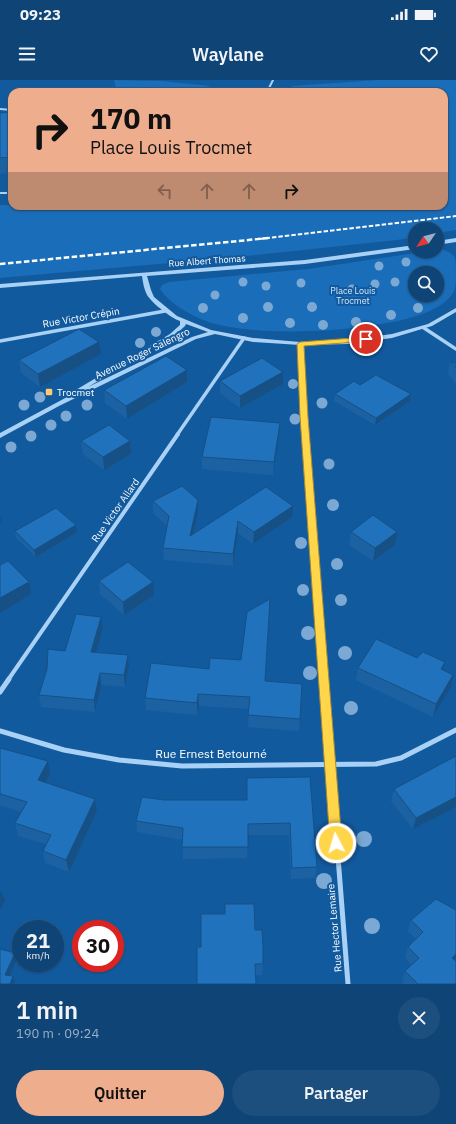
<!DOCTYPE html>
<html lang="fr">
<head>
<meta charset="utf-8">
<style>
  :root { --surface:#0e4476; --page:#1c4e7e; --text:#f1f3f6; --muted:#9bb0c5; --line:#2e5c88; --accent:#eead8d }
  body { margin:0; font-family:"IBM Plex Sans",sans-serif; background:var(--page); color:var(--text); height:100vh; display:flex; flex-direction:column; font-size:15px; white-space:nowrap }
  * { box-sizing:border-box; margin:0 }
  p { font-size:13px; color:var(--muted) }
  .icon { flex:none; width:22px; height:22px; fill:none; stroke:currentColor; stroke-width:2; stroke-linecap:round; stroke-linejoin:round }
  .map { position:relative; height:904px; overflow:hidden }
  .side { display:flex; flex-direction:column; background:var(--surface); flex:1 }
  .side>* { flex:none }
  .guide { position:absolute; left:8px; top:8px; width:440px; height:122px; border-radius:12px; box-shadow:0 1px 3px #0004,0 0 0 1px var(--line); background:#eead8d; color:#111; overflow:hidden }
  .needle { width:26px; rotate:235deg }
  .controls { position:absolute; left:408px; top:142px; display:grid; gap:8px }
  .controls a { display:grid; place-items:center; width:36px; height:36px; border-radius:50%; background:var(--surface); box-shadow:0 1px 3px #0004,0 0 0 1px var(--line); font-size:20px }
  .speed { position:absolute; left:12px; top:840px; display:flex; gap:8px; font-size:20px; font-weight:700; text-align:center }
  .speed>* { display:grid; place-content:center; width:52px; height:52px; border-radius:50%; background:var(--surface); box-shadow:0 1px 3px #0004,0 0 0 1px var(--line); line-height:1 }
  .speed small { font-size:10px; font-weight:400 }
  .speed .limit { border:6px solid #d22; background:#fff; color:#111 }
  .pin { position:absolute; display:grid; place-items:center; width:34px; height:34px; color:#fff; margin:-17px; border:2px solid #fff; border-radius:50%; box-shadow:0 1px 4px #0007 }
  .me { position:absolute; width:44px; margin:-22px; rotate:355deg; stroke-linejoin:round; filter:drop-shadow(0 0 3px #0008) }
  .turn { display:flex; align-items:center; gap:14px; height:84px; padding:0 16px; font-size:18px }
  .turn .icon { width:52px; height:52px; stroke-width:2.5 }
  .turn b { display:block; font-size:28px; line-height:34px }
  .lanes { display:flex; align-items:center; height:38px; padding:0 16px; background:#0003; justify-content:center; gap:20px; direction:ltr }
  .lanes .off { opacity:.35 }
  .round { display:grid; place-items:center; flex:none; width:42px; height:42px; border-radius:21px; background:var(--page) }
  .head { display:flex; align-items:center; justify-content:space-between; height:68px; padding:0 16px }
  h1 { font-size:24px; font-weight:600; line-height:30px }
  .action { display:flex; gap:8px; margin-top:auto; padding:8px 16px }
  .action a { flex:1; height:46px; border-radius:24px; background:var(--accent); color:#111; font-size:16px; font-weight:600; line-height:46px; text-align:center }
  .action a+a { background:var(--page); color:var(--text) }
  .status { display:flex; justify-content:space-between; align-items:center; height:28px; padding:0 20px; background:var(--surface); direction:ltr }
  .status svg { height:11px; fill:currentColor }
  header { display:flex; justify-content:space-between; align-items:center; height:52px; padding:0 16px; background:var(--surface); font-size:18px; font-weight:600 }
  .map>svg:first-child { display:block }
  .green { fill:#196db9; fill-rule:evenodd }
  .lines { fill:none; stroke-linecap:round; stroke-linejoin:round }
  .service { stroke:#a8d1f5; stroke-width:2 }
  .minor-far2 { stroke:#a8d1f5; stroke-width:3.5 }
  .minor-far1 { stroke:#a8d1f5; stroke-width:4 }
  .minor { stroke:#a8d1f5; stroke-width:5 }
  .tertiary { fill:#a8d1f5; fill-rule:evenodd }
  .rail-far1 { stroke:#fff; stroke-width:2; stroke-dasharray:4.5 2; stroke-linecap:butt }
  .rail { stroke:#fff; stroke-width:2.5; stroke-dasharray:5.5 2.5; stroke-linecap:butt }
  .tree { fill:#7ba9d3 }
  .wall { fill:#1c62a3 }
  .shaded-wall { fill:#165084 }
  .building { fill:#2072bd; stroke:#165084 }
  .route { fill:#ffd54a; stroke:#a68a30 }
  .poi-dot { fill:#ffc96c; stroke:#125a9e; stroke-width:1.5 }
  .labels { text-anchor:middle; stroke-width:4; stroke-linejoin:round; paint-order:stroke }
  .far-street-label { font-size:9px; fill:#fff; stroke:#125a9e }
  .far-park-label { font-size:9px; fill:#d1e9fe; stroke:#125a9e }
  .street-label { font-size:10px; fill:#fff; stroke:#125a9e }
  .poi-label { font-size:10px; fill:#fff; stroke:#125a9e; text-anchor:start }
  .near-street-label { font-size:12px; fill:#fff; stroke:#125a9e }
</style>
</head>
<body>
<div class="status"><b>09:23</b><svg viewBox="0 0 49 12"><path d="M0 12V9h3v3zM5 12V6h3v6zM10 12V3h3v9zM15 12V0h3v12zM26 1h20v11H26zM47 4h2v5h-2z"/></svg></div>
<header><svg class="icon" aria-label="menu" viewBox="0 0 24 24"><path d="M4 6h16M4 12h16M4 18h16"/></svg>Waylane<svg class="icon" aria-label="heart" viewBox="0 0 24 24"><path d="M12 20l-8-8c-3-5 5-10 8-4 3-6 11-1 8 4z"/></svg></header>
<div class="map">
<svg width="456" height="904" viewBox="0 0 456 904">
  <rect width="100%" height="100%" fill="#125a9e"/>
  <g class="green">
    <path d="M114 0 161 1 211 6C180 12 149 12 117 12Z"/>
    <path d="M377 0H456V150L437 153V149H415V157L397 160 237 177 0 198V125L444 126V12H283L293 6Z"/>
    <path d="M442 169C456 175 456 176 456 191 456 196 456 204 455 209 451 220 436 229 425 233 376 252 256 259 206 241 190 235 169 223 160 209L162 205 169 202 308 189ZM415 193H437V215H415Z"/>
  </g>
  <g class="lines">
    <g class="service">
      <path d="M267 12 273 0"/>
      <path d="M0 29 12 30"/>
      <path d="M0 113H12"/>
    </g>
    <g class="minor-far2">
      <path d="M424 248 456 269"/>
      <path d="M0 261 165 231"/>
      <path d="M301 264 306 355"/>
      <path d="M177 355 244 258"/>
    </g>
    <g class="minor-far1">
      <path d="M306 354 324 600"/>
      <path d="M8 600 178 354"/>
    </g>
    <g class="minor">
      <path d="M324 599 348 904"/>
      <path d="M0 612 9 599"/>
      <path d="M0 651 64 670 119 680 182 686 376 684 401 678 456 650"/>
    </g>
    <g class="tertiary">
      <path d="M456 158V162L437 165V161Z"/>
      <path d="M415 165V169L305 184 147 196 151 210 154 217 177 236 211 250 253 258 300 262 348 260 392 254 428 244 456 228V232L432 246 392 258 348 264 300 265 253 262 215 254 196 259 59 326 0 358V353L69 316 68 315 69 314 170 254 180 245V241C171 238 153 224 147 215 144 209 143 203 142 196L0 208V204L305 180ZM186 244 208 252 192 257 88 307 174 256 185 246Z"/>
    </g>
    <path class="rail-far1" d="M259 159 456 136"/>
    <path class="rail" d="M0 184 269 158"/>
  </g>
  <g class="tree">
    <circle cx="406" cy="182" r="4.5"/>
    <circle cx="379" cy="186" r="4.5"/>
    <circle cx="243" cy="202" r="4.5"/>
    <circle cx="395" cy="202" r="4.5"/>
    <circle cx="301" cy="203" r="4.5"/>
    <circle cx="375" cy="204" r="4.5"/>
    <circle cx="266" cy="206" r="4.5"/>
    <circle cx="352" cy="209" r="4.5"/>
    <circle cx="215" cy="215" r="4.5"/>
    <circle cx="268" cy="227" r="5"/>
    <circle cx="312" cy="227" r="5"/>
    <circle cx="203" cy="228" r="5"/>
    <circle cx="418" cy="228" r="5"/>
    <circle cx="391" cy="235" r="5"/>
    <circle cx="243" cy="238" r="5"/>
    <circle cx="356" cy="242" r="5"/>
    <circle cx="290" cy="243" r="5"/>
    <circle cx="323" cy="245" r="5"/>
    <circle cx="156" cy="252" r="5"/>
    <circle cx="140" cy="263" r="5"/>
    <circle cx="293" cy="304" r="5"/>
    <circle cx="40" cy="317" r="5.5"/>
    <circle cx="322" cy="323" r="5.5"/>
    <circle cx="24" cy="325" r="5.5"/>
    <circle cx="87" cy="325" r="5.5"/>
    <circle cx="66" cy="336" r="5.5"/>
    <circle cx="295" cy="339" r="5.5"/>
    <circle cx="51" cy="345" r="5.5"/>
    <circle cx="31" cy="356" r="5.5"/>
    <circle cx="11" cy="367" r="5.5"/>
    <circle cx="329" cy="384" r="5.5"/>
    <circle cx="333" cy="425" r="6"/>
    <circle cx="301" cy="463" r="6"/>
    <circle cx="337" cy="484" r="6"/>
    <circle cx="303" cy="510" r="6"/>
    <circle cx="341" cy="520" r="6"/>
    <circle cx="308" cy="553" r="7"/>
    <circle cx="345" cy="573" r="7"/>
    <circle cx="310" cy="593" r="7"/>
    <circle cx="351" cy="628" r="7"/>
    <circle cx="364" cy="759" r="8"/>
    <circle cx="324" cy="801" r="8"/>
    <circle cx="372" cy="846" r="8"/>
  </g>
  <g class="wall">
    <path d="M12 32V93L0 94V33Z"/>
    <path d="M101 274 40 307 21 293 19 280Z"/>
    <path d="M450 281 456 284V304L448 294Z"/>
    <path d="M220 301 283 304 240 328 220 313Z"/>
    <path d="M187 302 127 339 105 323 104 310Z"/>
    <path d="M360 305 411 314 410 321 375 345 334 321 335 314Z"/>
    <path d="M279 355 273 395 202 389V377Z"/>
    <path d="M81 361H130L131 374 104 390 83 374Z"/>
    <path d="M266 407 292 437 253 464 238 453 233 486 164 480 163 468 167 446 153 433V421L198 432 194 453Z"/>
    <path d="M76 445 77 452 36 477 16 458 15 451Z"/>
    <path d="M351 452 395 465 373 481 349 465Z"/>
    <path d="M99 501 154 515 124 535 100 514Z"/>
    <path d="M101 537 103 548 96 573 128 575 129 586 125 607 101 605 95 632 41 627 39 615 65 571Z"/>
    <path d="M417 578 445 582 443 590 451 607 433 637 356 600 358 588Z"/>
    <path d="M266 601 302 604 299 651 248 647 249 629 199 626 197 635 146 630 145 618Z"/>
    <path d="M0 668 48 681 50 694 46 703 95 719 97 731 69 792 45 783 43 771 46 764 18 756 15 743 21 732 0 725Z"/>
    <path d="M456 676 413 749 391 721 394 709Z"/>
    <path d="M310 697 317 787 315 798 291 799 289 755H248L247 778 183 779V760L137 752 136 741 164 720H247V698Z"/>
    <path d="M436 819 456 904H404L402 902 405 891 412 885 405 878 408 867 416 859 408 851 411 840Z"/>
    <path d="M255 850 263 884 262 895H256L201 867Z"/>
  </g>
  <g class="shaded-wall">
    <path d="M99 262 101 274 40 307 38 294Z"/>
    <path d="M187 290V302L127 339 126 326Z"/>
    <path d="M283 292V304L240 328V316Z"/>
    <path d="M411 314 410 321 375 345 376 338Z"/>
    <path d="M280 343 279 355 273 395 274 382Z"/>
    <path d="M130 361 131 374 104 390 103 377Z"/>
    <path d="M198 420V432L191 467 190 456Z"/>
    <path d="M293 426 292 437 253 464 254 452Z"/>
    <path d="M0 436 2 443 0 444Z"/>
    <path d="M238 441V453L233 486V474Z"/>
    <path d="M76 445 77 452 36 477 34 470Z"/>
    <path d="M397 452 395 465 373 481 375 468Z"/>
    <path d="M29 502 31 514 0 533V518Z"/>
    <path d="M153 502 154 515 124 535 123 522Z"/>
    <path d="M101 537 103 548 93 584 91 572Z"/>
    <path d="M128 575 129 586 125 607 124 595Z"/>
    <path d="M445 582 442 594 441 589Z"/>
    <path d="M100 593 101 605 95 632 94 620Z"/>
    <path d="M453 595 451 607 433 637 436 624Z"/>
    <path d="M198 614 199 626 197 635V623Z"/>
    <path d="M48 681 50 694 40 713 38 700Z"/>
    <path d="M456 717V727L413 749 416 738Z"/>
    <path d="M95 719 97 731 69 792 66 780Z"/>
    <path d="M1 811 5 821 0 830V813Z"/>
    <path d="M15 873 17 879 7 901 5 895Z"/>
    <path d="M456 874V882L452 878Z"/>
    <path d="M13 896 15 902 14 904H10Z"/>
  </g>
  <g class="building">
    <path d="M12 32V77L0 78V33Z"/>
    <path d="M79 249 99 262 38 294 19 280Z"/>
    <path d="M166 276 187 290 126 326 104 310Z"/>
    <path d="M262 278 283 292 240 316 220 301Z"/>
    <path d="M450 281 456 284V288Z"/>
    <path d="M376 295 411 314 376 338 335 314 354 301 360 305Z"/>
    <path d="M211 337 280 343 274 382 202 377Z"/>
    <path d="M109 345 130 361 103 377 81 361Z"/>
    <path d="M182 406 198 420 190 456 266 407 293 426 254 452 238 441 233 474 163 468 169 436 153 421Z"/>
    <path d="M56 428 76 445 34 470 15 451Z"/>
    <path d="M373 435 397 452 375 468 351 452Z"/>
    <path d="M8 481 29 502 0 518V485Z"/>
    <path d="M128 482 153 502 123 522 99 501Z"/>
    <path d="M270 519 265 601 302 604 300 639 248 635 250 617 198 614 197 623 145 618 151 583 209 589 210 578 241 580 247 532Z"/>
    <path d="M76 534 101 537 91 572 128 575 124 595 100 593 94 620 39 615 47 589 48 569 65 571Z"/>
    <path d="M376 559 417 578 423 572 445 582 441 589 453 595 436 624 358 588Z"/>
    <path d="M0 668 48 681 38 700 95 719 66 780 43 771 51 755 15 743 27 722 0 714Z"/>
    <path d="M456 676V717L416 738 394 709Z"/>
    <path d="M310 697 317 787 292 788 290 743 248 744V767H182L183 748 136 741 142 717 164 720H247V698Z"/>
    <path d="M436 819 456 830V874L452 878 456 881V904H418L405 891 419 878 408 867 423 852 411 840Z"/>
    <path d="M225 824H254L255 850H262L263 867V884H255L256 904H197V867H201V834H225Z"/>
    <path d="M0 869 15 873 5 895 13 896 10 904H0Z"/>
  </g>
  <path class="route" d="M366 257 370 259 369 261 304 266 308 337 342 763 340 766 336 768 332 766 330 763 300 337 297 264 300 262Z"/>
  <rect class="poi-dot" x="45" y="308" width="8" height="8" rx="2"/>
  <g class="labels">
    <g class="far-street-label">
      <text transform="translate(207 181) rotate(-4)" y="3">Rue Albert Thomas</text>
    </g>
    <g class="far-park-label">
      <text x="353" y="214">Place Louis<tspan x="353" dy="10">Trocmet</tspan></text>
    </g>
    <g class="street-label">
      <text transform="translate(81 237) rotate(-10)" y="4">Rue Victor Crépin</text>
      <text transform="translate(142 273) rotate(-26)" y="4">Avenue Roger Salengro</text>
      <text transform="translate(115 430) rotate(-55)" y="4">Rue Victor Allard</text>
      <text transform="translate(334 848) rotate(-95)" y="4">Rue Hector Lemaire</text>
    </g>
    <g class="poi-label">
      <text x="57" y="316">Trocmet</text>
    </g>
    <g class="near-street-label">
      <text x="211" y="678">Rue Ernest Betourné</text>
    </g>
  </g>
</svg>
<div class="controls">
<a><svg class="needle" viewBox="-14 -14 28 28"><path d="M0-13l5 13h-10z" fill="#e53935"/><path d="M0 13l5-13h-10z" fill="#9bb0c5"/></svg></a>
<a><svg class="icon" aria-label="search" viewBox="0 0 24 24"><circle cx="10" cy="10" r="6"/><path d="M15 15l6 6"/></svg></a>
</div>
<div class="speed"><div>21<small>km/h</small></div><div class="limit">30</div></div>
<div class="pin" style="left:366px;top:259px;background:#d93025"><svg class="icon" aria-label="arrive" viewBox="0 0 24 24"><path d="M6 21V4h12l-3 4 3 4H6"/></svg></div>
<svg class="me" style="left:336px;top:763px" viewBox="-20 -20 40 40"><circle r="17" fill="#ffd54a" stroke="#fff" stroke-width="3"/><path d="M0-11L8 9 0 5-8 9z" fill="#fff"/></svg>
<div class="guide">
<div class="turn"><svg class="icon" aria-label="right" viewBox="0 0 24 24"><path d="M7 20v-9h11M14 6l5 5-5 5"/></svg><div><b>170 m</b>Place Louis Trocmet</div></div>
<div class="lanes"><svg class="icon off" aria-label="left" viewBox="0 0 24 24"><path d="M17 20v-9H6M10 6l-5 5 5 5"/></svg><svg class="icon off" aria-label="ahead" viewBox="0 0 24 24"><path d="M12 20V5M6 11l6-6 6 6"/></svg><svg class="icon off" aria-label="ahead" viewBox="0 0 24 24"><path d="M12 20V5M6 11l6-6 6 6"/></svg><svg class="icon" aria-label="right" viewBox="0 0 24 24"><path d="M7 20v-9h11M14 6l5 5-5 5"/></svg></div>
</div>
</div>
<section class="side">
<div class="head"><div><h1>1 min</h1><p>190 m · 09:24</p></div><a class="round"><svg class="icon" aria-label="close" viewBox="0 0 24 24"><path d="M6 6l12 12M18 6L6 18"/></svg></a></div>
<div class="action"><a>Quitter</a><a>Partager</a></div>
</section>
</body>
</html>
